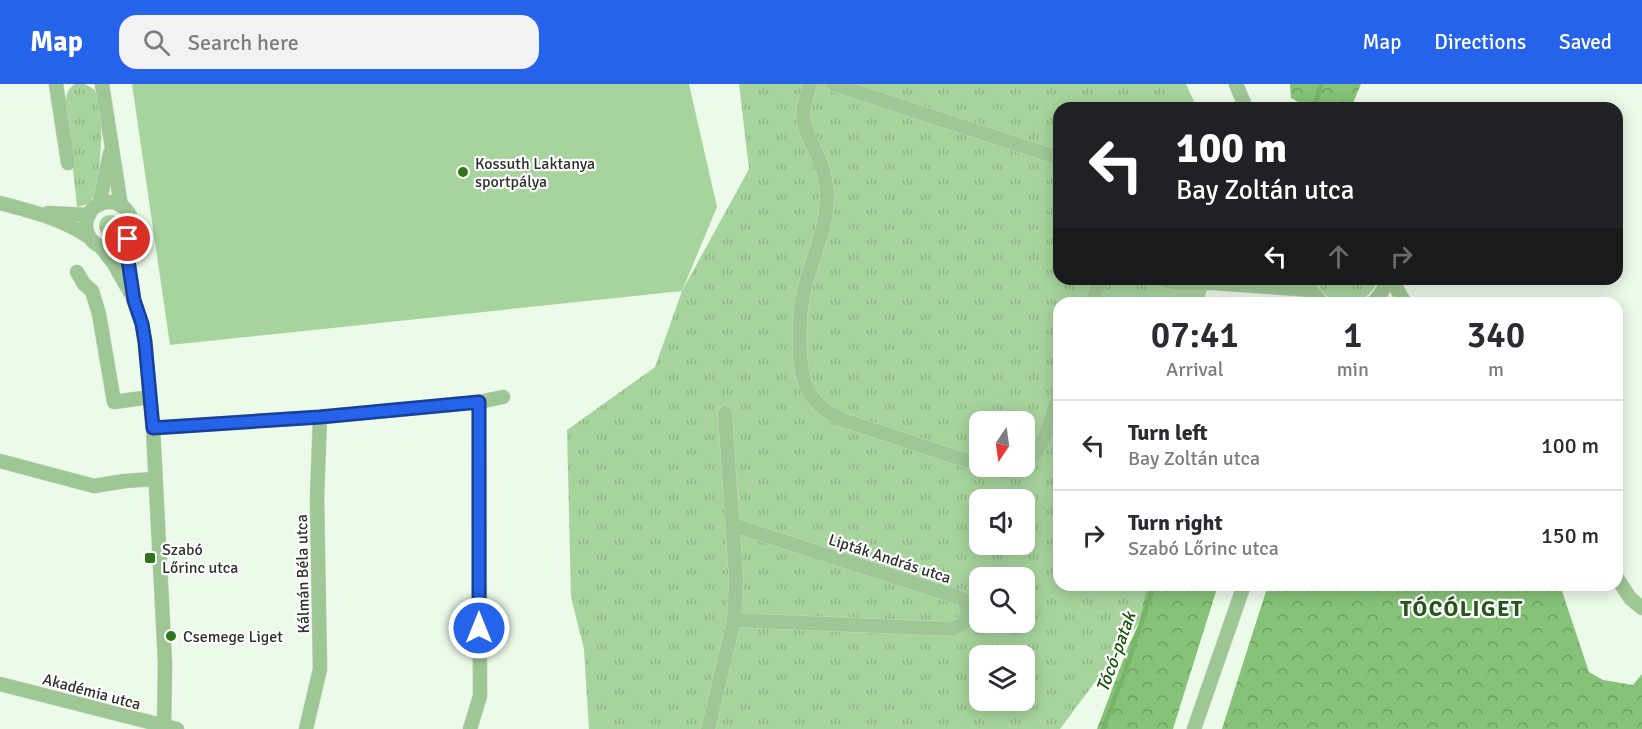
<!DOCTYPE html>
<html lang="en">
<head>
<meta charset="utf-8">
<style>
  :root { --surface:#fff; --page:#f2f2f3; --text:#2b2b33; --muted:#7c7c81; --line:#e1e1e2; --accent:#2563eb }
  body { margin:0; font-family:Signika,sans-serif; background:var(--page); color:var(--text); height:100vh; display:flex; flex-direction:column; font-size:22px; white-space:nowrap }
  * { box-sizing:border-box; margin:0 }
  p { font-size:20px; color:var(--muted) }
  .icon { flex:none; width:33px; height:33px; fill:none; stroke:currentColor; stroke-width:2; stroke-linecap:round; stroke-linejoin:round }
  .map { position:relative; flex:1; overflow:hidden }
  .side { position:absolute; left:1053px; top:213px; width:570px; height:294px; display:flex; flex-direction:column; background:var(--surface); border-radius:18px; box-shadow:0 3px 15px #0003 }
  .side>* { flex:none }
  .guide { position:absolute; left:1053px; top:18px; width:570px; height:183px; border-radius:18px; box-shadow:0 3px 15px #0003; background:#202124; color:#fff; overflow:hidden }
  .needle { width:39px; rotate:193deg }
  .controls { position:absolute; left:969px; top:327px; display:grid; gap:12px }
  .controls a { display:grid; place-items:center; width:66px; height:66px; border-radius:12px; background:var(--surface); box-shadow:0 3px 15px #0003; font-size:30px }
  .pin { position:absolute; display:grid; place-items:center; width:51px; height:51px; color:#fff; margin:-26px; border:3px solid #fff; border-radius:50%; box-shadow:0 2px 6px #0007 }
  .me { position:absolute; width:66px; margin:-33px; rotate:0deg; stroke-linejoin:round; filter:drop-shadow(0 0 4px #0008) }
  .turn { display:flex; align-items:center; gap:21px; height:126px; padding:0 24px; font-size:27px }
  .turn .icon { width:78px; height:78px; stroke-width:2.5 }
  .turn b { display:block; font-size:42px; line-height:51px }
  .lanes { display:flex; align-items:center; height:57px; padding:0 24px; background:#0003; justify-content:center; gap:30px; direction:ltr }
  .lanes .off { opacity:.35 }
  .eta { display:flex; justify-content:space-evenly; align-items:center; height:102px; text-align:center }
  .eta b { font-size:36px; font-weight:600; line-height:42px }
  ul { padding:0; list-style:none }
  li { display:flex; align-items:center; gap:18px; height:90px; padding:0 24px; border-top:2px solid var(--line) }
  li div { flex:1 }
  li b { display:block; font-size:22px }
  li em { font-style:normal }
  header { display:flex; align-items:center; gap:36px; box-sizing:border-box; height:84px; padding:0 30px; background:var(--accent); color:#fff }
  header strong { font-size:28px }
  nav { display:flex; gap:33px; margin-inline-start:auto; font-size:21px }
  .search { width:420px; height:54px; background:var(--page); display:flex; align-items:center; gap:15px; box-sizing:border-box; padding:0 21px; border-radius:18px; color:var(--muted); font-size:22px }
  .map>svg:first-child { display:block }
  .grass { fill:url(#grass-tufts); fill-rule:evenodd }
  .forest { fill:url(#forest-crowns) }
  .pitch { fill:#a7d49d }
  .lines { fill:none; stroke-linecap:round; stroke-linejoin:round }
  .stream { stroke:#77b469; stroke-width:4.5 }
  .street-casing { stroke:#cad6c7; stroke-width:15 }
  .street { stroke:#9ec795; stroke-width:14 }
  .route-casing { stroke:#184099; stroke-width:15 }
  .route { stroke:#2563eb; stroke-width:10 }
  .poi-dot { fill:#2e761a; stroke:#fff; stroke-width:2 }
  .labels { text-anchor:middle; stroke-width:4.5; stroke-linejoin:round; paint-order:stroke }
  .poi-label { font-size:16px; fill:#2e332c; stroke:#fff; text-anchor:start }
  .street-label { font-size:16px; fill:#2e332c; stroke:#fff }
  .water-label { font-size:18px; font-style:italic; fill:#185305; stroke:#fff }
  .district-label { font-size:22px; font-weight:bold; letter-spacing:1.5px; fill:#28551d; stroke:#fff }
</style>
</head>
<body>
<header>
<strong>Map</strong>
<div class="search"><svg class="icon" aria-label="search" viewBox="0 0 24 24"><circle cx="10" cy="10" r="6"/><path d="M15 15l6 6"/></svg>Search here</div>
<nav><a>Map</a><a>Directions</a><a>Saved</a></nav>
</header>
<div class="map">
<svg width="1642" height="645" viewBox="0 0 1642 645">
  <defs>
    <pattern id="grass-tufts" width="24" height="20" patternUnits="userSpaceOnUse" patternTransform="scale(1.5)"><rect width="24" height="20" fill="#a7d49d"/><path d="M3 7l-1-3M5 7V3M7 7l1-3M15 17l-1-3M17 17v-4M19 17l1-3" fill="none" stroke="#90b687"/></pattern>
    <pattern id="forest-crowns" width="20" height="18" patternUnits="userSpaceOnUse" patternTransform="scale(1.5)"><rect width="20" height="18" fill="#86c378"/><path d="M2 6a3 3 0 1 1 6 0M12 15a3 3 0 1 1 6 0" fill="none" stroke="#6e9f63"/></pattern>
  </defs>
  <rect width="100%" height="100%" fill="#ecfae9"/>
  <g class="grass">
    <path d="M75 0H85L95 6C98 16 101 27 101 38 102 52 100 109 90 118 87 121 81 122 77 123L66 20C66 11 67 5 75 0Z"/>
    <path d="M739 0H1186L1197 24H1059V195H1209L1204 219H1059V501H1147L1139 539 1060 645H589L584 565 571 513 567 346 655 283 682 207 749 85ZM980 338H1024V382H980ZM980 416H1024V460H980ZM980 494H1024V538H980ZM980 572H1024V616H980Z"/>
    <circle cx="110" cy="142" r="11"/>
    <path d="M1315 195H1379C1366 227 1328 228 1315 195Z"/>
  </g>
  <g class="forest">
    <path d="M1290 0H1361L1351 24H1309L1291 14Z"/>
    <path d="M1147 501H1218L1173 645H1097L1128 563 1139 539Z"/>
    <path d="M1268 501H1560L1589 588 1603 596 1633 601 1642 590V645H1222Z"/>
  </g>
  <path class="pitch" d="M132 0H689L717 123 682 207 170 261Z"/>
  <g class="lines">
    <g class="stream">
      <path d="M1314 24 1321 0"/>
      <path d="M1103 645 1125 588 1154 501"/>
    </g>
    <defs>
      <g id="street">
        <path d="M56 0 68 79"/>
        <path d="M102 0 121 122"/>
        <path d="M810 0C808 10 803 21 803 31 803 47 815 63 820 78 824 87 826 99 827 109 828 142 812 174 804 206 799 228 799 248 800 270 802 304 810 319 840 335L980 381"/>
        <path d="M833 0 1059 74"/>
        <path d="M1236 0 1246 24"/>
        <circle cx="109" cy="141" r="23"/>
        <path d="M0 119C31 127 62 135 89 153"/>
        <path d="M99 121 110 69"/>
        <path d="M48 129 89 131"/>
        <path d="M128 155V176L133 215 142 240 145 258 153 344 165 578 164 645"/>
        <path d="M101 163 114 180 130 208"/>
        <path d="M77 188 84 200 92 207 99 230 114 318 150 313"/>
        <path d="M1159 195 1175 199H1214L1311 206"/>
        <path d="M1308 195 1311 206 1322 219"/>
        <path d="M1391 195 1405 219"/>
        <path d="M1092 219 1100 195"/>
        <path d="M1373 219C1380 212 1385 205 1387 195"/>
        <path d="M153 344 320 333 479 318 503 313"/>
        <path d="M0 377 94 402 125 397 154 395"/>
        <path d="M985 382C990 384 997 388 1003 388 1040 390 1049 338 1059 311"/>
        <path d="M733 441 963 515 968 526 964 539 953 545 734 536"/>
        <path d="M1617 494 1630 514 1642 524"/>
        <path d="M0 600 177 645"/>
        <path d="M306 645 320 585 317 414 320 333"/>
        <path d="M470 645 480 612 479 318"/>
        <path d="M708 645 734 536 736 495 725 329"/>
        <path d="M1194 645 1244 501"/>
      </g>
    </defs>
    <use href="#street" class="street-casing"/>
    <use href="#street" class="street"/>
  </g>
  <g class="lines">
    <defs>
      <path id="route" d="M128 155V176L134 216 142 240 145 258 153 344 320 333 479 318V544"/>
    </defs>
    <use href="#route" class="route-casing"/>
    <use href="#route" class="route"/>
  </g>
  <g class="poi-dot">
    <circle cx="463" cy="88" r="6"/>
    <rect x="144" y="468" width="12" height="12" rx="3"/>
    <circle cx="171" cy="552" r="6"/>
  </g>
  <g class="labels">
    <g class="poi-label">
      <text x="475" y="85">Kossuth Laktanya<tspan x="475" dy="18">sportpálya</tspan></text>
      <text x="162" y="471">Szabó<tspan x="162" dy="18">Lőrinc utca</tspan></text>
      <text x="183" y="558">Csemege Liget</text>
    </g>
    <g class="street-label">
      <text transform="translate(890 474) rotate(18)" y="6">Lipták András utca</text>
      <text transform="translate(302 490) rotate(-91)" y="6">Kálmán Béla utca</text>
      <text transform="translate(92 607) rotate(15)" y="6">Akadémia utca</text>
    </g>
    <g class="water-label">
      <text transform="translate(1116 568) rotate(-70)" y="6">Tócó-patak</text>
    </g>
    <g class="district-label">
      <text x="1462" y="532">TÓCÓLIGET</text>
    </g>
  </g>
</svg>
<div class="controls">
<a><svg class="needle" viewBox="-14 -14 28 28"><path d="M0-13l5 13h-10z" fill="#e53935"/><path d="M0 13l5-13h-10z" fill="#7c7c81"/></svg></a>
<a><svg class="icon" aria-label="sound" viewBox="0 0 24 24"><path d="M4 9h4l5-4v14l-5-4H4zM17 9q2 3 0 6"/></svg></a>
<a><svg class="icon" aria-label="search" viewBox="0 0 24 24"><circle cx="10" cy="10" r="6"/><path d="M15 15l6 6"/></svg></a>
<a><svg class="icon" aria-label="layers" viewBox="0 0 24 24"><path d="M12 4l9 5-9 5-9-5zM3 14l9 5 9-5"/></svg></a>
</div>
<div class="pin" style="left:128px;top:155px;background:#d93025"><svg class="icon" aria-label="arrive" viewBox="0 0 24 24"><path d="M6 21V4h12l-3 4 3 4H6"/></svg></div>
<svg class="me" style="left:479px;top:544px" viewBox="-20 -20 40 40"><circle r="17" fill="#2563eb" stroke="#fff" stroke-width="3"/><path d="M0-11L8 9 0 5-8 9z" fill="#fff"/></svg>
<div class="guide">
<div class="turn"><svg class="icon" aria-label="left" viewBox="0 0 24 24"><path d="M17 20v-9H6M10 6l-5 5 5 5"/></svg><div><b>100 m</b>Bay Zoltán utca</div></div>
<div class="lanes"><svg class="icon" aria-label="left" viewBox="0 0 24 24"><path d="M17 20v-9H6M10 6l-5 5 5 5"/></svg><svg class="icon off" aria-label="ahead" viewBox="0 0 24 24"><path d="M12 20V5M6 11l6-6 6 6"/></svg><svg class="icon off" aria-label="right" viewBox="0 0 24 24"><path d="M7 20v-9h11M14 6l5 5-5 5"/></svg></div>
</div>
<section class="side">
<div class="eta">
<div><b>07:41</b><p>Arrival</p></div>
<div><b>1</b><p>min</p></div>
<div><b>340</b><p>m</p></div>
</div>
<ul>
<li><svg class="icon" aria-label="left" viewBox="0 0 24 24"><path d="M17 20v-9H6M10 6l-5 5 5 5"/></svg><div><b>Turn left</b><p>Bay Zoltán utca</p></div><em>100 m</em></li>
<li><svg class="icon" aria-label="right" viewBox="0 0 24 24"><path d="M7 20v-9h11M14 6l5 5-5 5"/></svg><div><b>Turn right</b><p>Szabó Lőrinc utca</p></div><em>150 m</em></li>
</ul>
</section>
</div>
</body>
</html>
